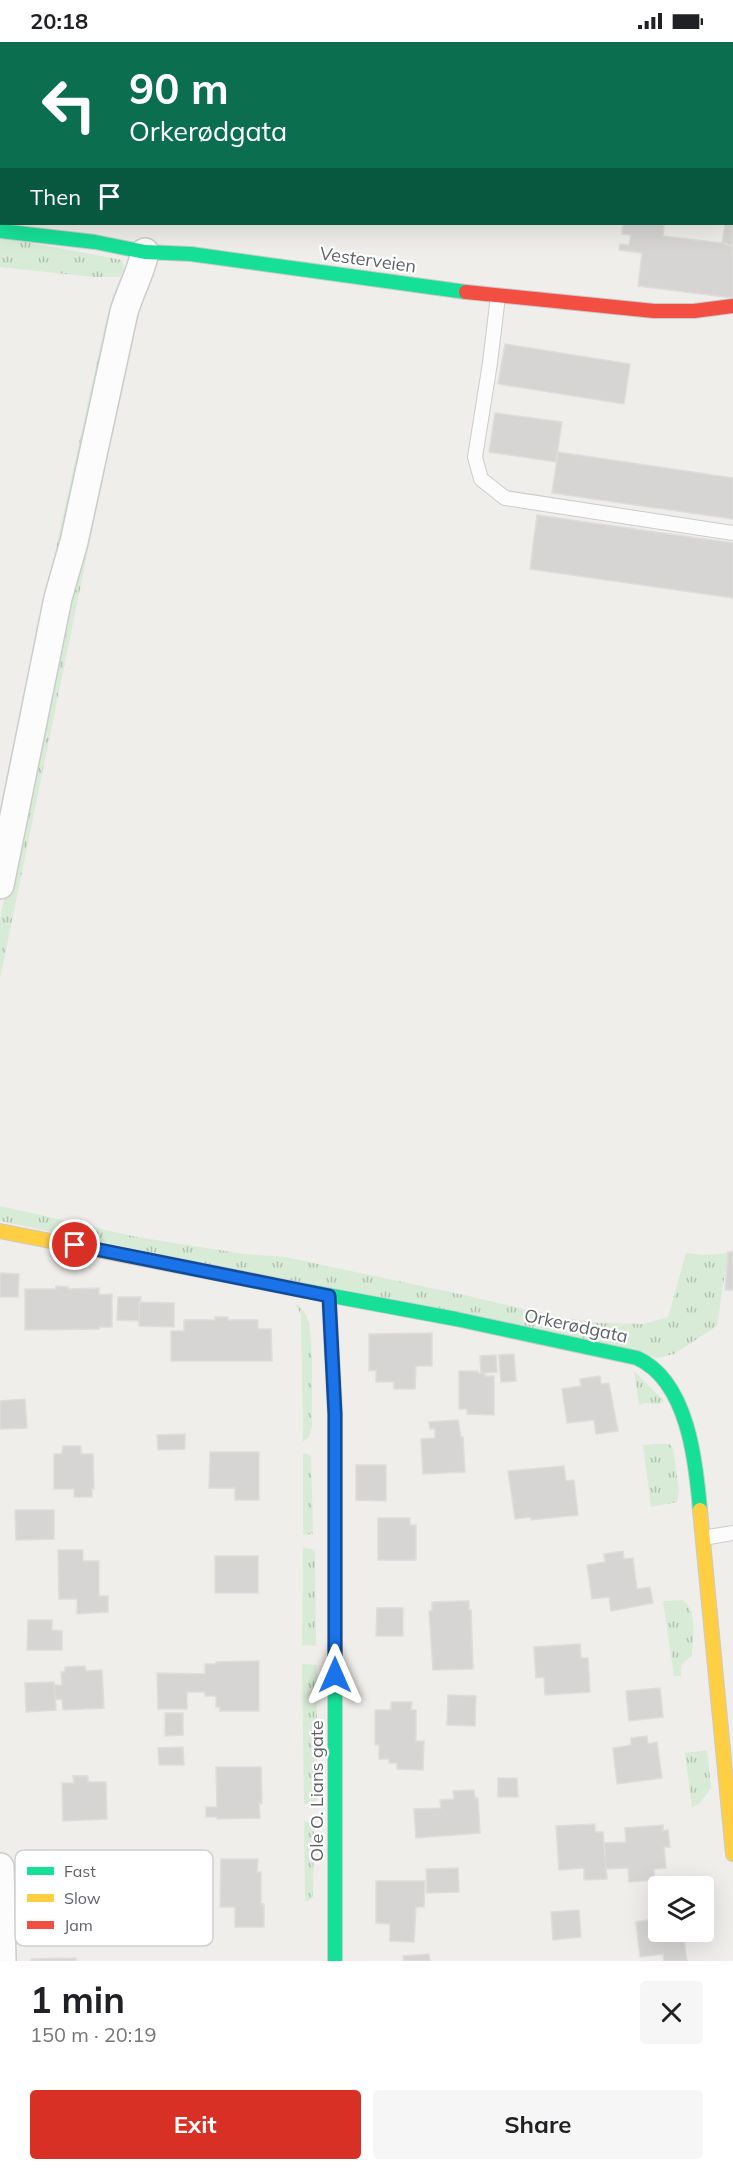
<!DOCTYPE html>
<html lang="en">
<head>
<meta charset="utf-8">
<style>
  :root { --surface:#fff; --page:#f6f6f6; --text:#202124; --muted:#757577; --accent:#d93025 }
  body { margin:0; font-family:Mulish,sans-serif; background:var(--page); color:var(--text); height:100vh; display:flex; flex-direction:column; font-size:22px; white-space:nowrap }
  * { box-sizing:border-box; margin:0 }
  p { font-size:20px; color:var(--muted) }
  .icon { flex:none; width:33px; height:33px; fill:none; stroke:currentColor; stroke-width:2; stroke-linecap:round; stroke-linejoin:round }
  .map { position:relative; height:1919px; overflow:hidden }
  .side { display:flex; flex-direction:column; background:var(--surface); flex:1 }
  .side>* { flex:none }
  .top-card { position:absolute; left:0px; top:0px; width:734px; height:183px; box-shadow:0 6px 24px #0002; background:#0b6e4f; color:#fff; overflow:hidden }
  .controls { position:absolute; left:648px; top:1834px; display:grid; gap:12px }
  .controls a { display:grid; place-items:center; width:66px; height:66px; border-radius:6px; background:var(--surface); box-shadow:0 6px 24px #0002; font-size:30px }
  .pin { position:absolute; display:grid; place-items:center; width:51px; height:51px; color:#fff; margin:-26px; border:3px solid #fff; border-radius:50%; box-shadow:0 2px 6px #0007 }
  .me { position:absolute; width:66px; margin:-33px; rotate:0deg; stroke-linejoin:round; filter:drop-shadow(0 0 4px #0008) }
  .turn { display:flex; align-items:center; gap:21px; height:126px; padding:0 30px; font-size:27px }
  .turn .icon { width:78px; height:78px; stroke-width:2.5 }
  .turn b { display:block; font-size:42px; line-height:51px }
  .then { display:flex; align-items:center; height:57px; padding:0 30px; background:#0003; gap:12px; font-size:22px }
  .round { display:grid; place-items:center; flex:none; width:63px; height:63px; border-radius:6px; background:var(--page) }
  .head { display:flex; align-items:center; justify-content:space-between; height:102px; padding:0 30px }
  h1 { font-size:36px; font-weight:700; line-height:45px }
  .cta { display:flex; gap:12px; margin-top:auto; padding:12px 30px }
  .cta a { flex:1; height:69px; border-radius:6px; background:var(--accent); color:#fff; font-size:24px; font-weight:700; line-height:69px; text-align:center }
  .cta a+a { background:var(--page); color:var(--text) }
  .status { display:flex; justify-content:space-between; align-items:center; height:42px; padding:0 30px; background:var(--surface); direction:ltr }
  .status svg { height:16px; fill:currentColor }
  .map>svg:first-child { display:block }
  .grass { fill:url(#grass-tufts) }
  .building { fill:#d6d5d3; stroke:#deddd9; stroke-width:1.5 }
  .lines { fill:none; stroke-linecap:round; stroke-linejoin:round }
  .lane-casing { stroke:#cbcccc; stroke-width:16 }
  .street-casing { stroke:#cbcccc; stroke-width:30 }
  .fast-casing { stroke:#cacacb; stroke-width:16 }
  .slow-casing { stroke:#cacacb; stroke-width:16 }
  .jam-casing { stroke:#cacacb; stroke-width:16 }
  .lane { stroke:#fdfcfc; stroke-width:14 }
  .street { stroke:#fdfcfc; stroke-width:27 }
  .fast { stroke:#16e098; stroke-width:14 }
  .slow { stroke:#ffcf43; stroke-width:14 }
  .jam { stroke:#f24e42; stroke-width:14 }
  .route-casing { stroke:#114b97; stroke-width:15 }
  .route { stroke:#1a73e8; stroke-width:10 }
  .labels { text-anchor:middle; stroke-width:4.5; stroke-linejoin:round; paint-order:stroke }
  .street-label { font-size:18px; fill:#5f6368; stroke:#fff }
  .key { fill:#fff; stroke:#cfd0d2; stroke-width:1.5 }
  .key-label { font-size:16px; fill:#5f6368 }
</style>
</head>
<body>
<div class="status"><b>20:18</b><svg viewBox="0 0 49 12"><path d="M0 12V9h3v3zM5 12V6h3v6zM10 12V3h3v9zM15 12V0h3v12zM26 1h20v11H26zM47 4h2v5h-2z"/></svg></div>
<div class="map">
<svg width="733" height="1919" viewBox="0 0 733 1919">
  <defs>
    <pattern id="grass-tufts" width="24" height="20" patternUnits="userSpaceOnUse" patternTransform="scale(1.5)"><rect width="24" height="20" fill="#d8ebd6"/><path d="M3 7l-1-3M5 7V3M7 7l1-3M15 17l-1-3M17 17v-4M19 17l1-3" fill="none" stroke="#b2c2b1"/></pattern>
  </defs>
  <rect width="100%" height="100%" fill="#efeeea"/>
  <g class="grass">
    <path d="M0 195 122 218 124 227 120 235H93L0 225Z"/>
    <path d="M123 248 0 817V770L26 642 105 283 114 251Z"/>
    <path d="M103 390 112 391 0 937V877Z"/>
    <path d="M0 1164 137 1195 244 1212 285 1215 464 1253 559 1275 601 1281 644 1282 668 1275 686 1211 705 1213 728 1211 717 1284 674 1312 658 1316 0 1179Z"/>
    <path d="M295 1261C300 1264 304 1269 307 1275 315 1300 311 1356 312 1384L309 1395 303 1400 301 1273Z"/>
    <path d="M634 1329 664 1359 659 1362 645 1361 639 1363Z"/>
    <path d="M655 1402H669L673 1406 679 1449 677 1460 651 1465 643 1403Z"/>
    <path d="M303 1411 311 1413 313 1492 303 1493Z"/>
    <path d="M303 1506 312 1507 315 1510 316 1604 302 1603Z"/>
    <path d="M683 1558C699 1572 692 1596 692 1614 683 1620 680 1622 681 1634H674L663 1559Z"/>
    <path d="M302 1622 317 1623V1758L314 1761 304 1762Z"/>
    <path d="M707 1708 711 1746 700 1761 692 1766 685 1711Z"/>
    <path d="M304 1780H314L313 1854 310 1858 305 1860Z"/>
  </g>
  <g class="building">
    <path d="M733 114V204L722 201 725 182H732Z"/>
    <path d="M623 182H664L663 194 722 201 733 204V256L638 244 642 211 619 208 620 202 629 203 631 193 622 192Z"/>
    <path d="M505 302 630 322 624 362 498 342Z"/>
    <path d="M495 371 562 380 556 420 489 410Z"/>
    <path d="M558 410 733 436V477L552 451Z"/>
    <path d="M537 473 733 501V556L530 527Z"/>
    <path d="M728 1210H733V1248H725Z"/>
    <path d="M0 1231 19 1232 18 1255H0Z"/>
    <path d="M56 1244 68 1245V1247L99 1246V1253L112 1252V1285H99V1287L25 1288V1247H56Z"/>
    <path d="M118 1255H141L139 1279 117 1278Z"/>
    <path d="M139 1260 174 1261V1285L139 1284Z"/>
    <path d="M215 1275H228V1278H258V1287H271L272 1319H171V1289H184V1278H215Z"/>
    <path d="M432 1291V1324H416L415 1347H394V1340H376V1328L369 1329V1292Z"/>
    <path d="M514 1312 516 1339 501 1340 499 1313Z"/>
    <path d="M496 1313 497 1330 481 1331 480 1314Z"/>
    <path d="M459 1329H478V1331H485V1334H494V1373L467 1372V1367H459Z"/>
    <path d="M600 1334 601 1342 609 1341 618 1389 596 1392 594 1378 567 1381 562 1347 581 1344 580 1337Z"/>
    <path d="M25 1357 27 1386 0 1387V1359Z"/>
    <path d="M458 1378 461 1395H463L465 1430 423 1432 421 1397 435 1396V1387H430L429 1380Z"/>
    <path d="M185 1392V1407L158 1408 157 1393Z"/>
    <path d="M63 1404H81V1412H93L94 1447H92V1455H74V1447H54V1412H62Z"/>
    <path d="M210 1410H259V1458H235V1446H209Z"/>
    <path d="M356 1423H386V1459L356 1458Z"/>
    <path d="M564 1424 566 1439 574 1438 578 1473 531 1478V1475L515 1477 508 1429Z"/>
    <path d="M15 1468H54V1497L16 1498Z"/>
    <path d="M378 1476H410V1483H416V1518H378Z"/>
    <path d="M58 1508H83V1519H99V1554H108V1570L77 1572V1557H59Z"/>
    <path d="M623 1509 624 1517 633 1516 637 1547 650 1545 653 1561 611 1569 609 1555 592 1557 587 1523 605 1520 604 1512Z"/>
    <rect x="215" y="1514" width="43" height="37"/>
    <path d="M469 1559V1568H471L473 1627 433 1628 429 1569H432V1560Z"/>
    <path d="M377 1566H403V1594H376Z"/>
    <path d="M28 1578H52V1588L62 1589V1608H27Z"/>
    <path d="M580 1602 581 1616H588L590 1650 545 1653 544 1635 536 1636 534 1605Z"/>
    <path d="M259 1619V1669H220V1665H216V1654H205V1650H187V1667H158L157 1631 205 1632V1622H216V1620Z"/>
    <path d="M85 1624 86 1629 102 1628 104 1666 63 1668 62 1657 55 1658 54 1643H62L61 1630H65V1625Z"/>
    <path d="M54 1640 56 1668 26 1670 25 1641Z"/>
    <path d="M660 1646 663 1675 629 1679 626 1649Z"/>
    <path d="M448 1653 476 1654 475 1684 447 1683Z"/>
    <path d="M391 1660H412L411 1668H416V1699H424L423 1728 397 1727V1721H389V1717H379V1703H375V1668H391Z"/>
    <path d="M165 1671H183V1693L165 1694Z"/>
    <path d="M647 1694 648 1702 657 1700 662 1736 617 1742 613 1706 631 1703V1696Z"/>
    <path d="M183 1705 184 1723H159L158 1706Z"/>
    <path d="M216 1725H261L262 1762 259 1761 260 1776 217 1777V1775H206V1765H217Z"/>
    <path d="M73 1734H88V1740H106L107 1777 63 1779 62 1741H74Z"/>
    <path d="M498 1736H517L518 1755H498Z"/>
    <path d="M474 1748 475 1756H478L480 1791 416 1796 414 1767 441 1766 440 1758 454 1757 453 1749Z"/>
    <path d="M595 1782V1790H603L607 1837 584 1838V1826L559 1828 556 1784Z"/>
    <path d="M663 1783V1789L668 1788 670 1805H664L666 1826 654 1827 655 1838 629 1840 628 1826 606 1827 604 1801 626 1800 625 1786Z"/>
    <path d="M221 1817H258L257 1830H261V1862H264V1885H235V1865H220Z"/>
    <path d="M458 1826 459 1850 427 1851 426 1827Z"/>
    <path d="M376 1839H425L424 1865H416L414 1900 390 1899V1882L376 1881Z"/>
    <path d="M579 1868 581 1895 553 1898 551 1870Z"/>
    <path d="M658 1869V1890H683L687 1919H664L663 1912 640 1915 636 1880 655 1877 654 1870Z"/>
    <path d="M429 1912 430 1919H404L403 1914Z"/>
    <path d="M76 1916V1919H31V1917Z"/>
  </g>
  <g class="lines">
    <defs>
      <g id="lane">
        <path d="M498 254 490 321 475 415 481 437 505 456 733 491"/>
        <path d="M703 1496 733 1491"/>
      </g>
      <g id="street">
        <path d="M716 0 717 2"/>
        <path d="M732 18 733 19"/>
        <path d="M0 843 58 556 74 500 124 270C130 249 141 231 145 210"/>
        <path d="M0 1825 2 1919"/>
      </g>
      <g id="fast">
        <path d="M0 189 95 200 145 210 191 212 466 250"/>
        <path d="M306 1249 456 1277 637 1316C688 1339 696 1420 700 1468"/>
        <path d="M335 1610V1919"/>
      </g>
      <g id="slow">
        <path d="M0 1189 306 1249"/>
        <path d="M700 1468 733 1812"/>
      </g>
      <g id="jam">
        <path d="M466 250 654 269H694L733 264"/>
        <path d="M329 1254 335 1372V1610"/>
      </g>
    </defs>
    <use href="#lane" class="lane-casing"/>
    <use href="#street" class="street-casing"/>
    <use href="#fast" class="fast-casing"/>
    <use href="#slow" class="slow-casing"/>
    <use href="#jam" class="jam-casing"/>
    <use href="#lane" class="lane"/>
    <use href="#street" class="street"/>
    <use href="#fast" class="fast"/>
    <use href="#slow" class="slow"/>
    <use href="#jam" class="jam"/>
  </g>
  <g class="lines">
    <defs>
      <path id="route" d="M75 1203 329 1254 335 1372V1633"/>
    </defs>
    <use href="#route" class="route-casing"/>
    <use href="#route" class="route"/>
  </g>
  <g class="labels">
    <g class="street-label">
      <text transform="translate(368 218) rotate(8)" y="6">Vesterveien</text>
      <text transform="translate(576 1284) rotate(12)" y="6">Orkerødgata</text>
      <text transform="translate(317 1749) rotate(-90)" y="6">Ole O. Lians gate</text>
    </g>
  </g>
  <rect x="15" y="1808" width="198" height="96" rx="9" class="key"/>
  <rect x="27" y="1825" width="27" height="8" fill="#16e098"/>
  <rect x="27" y="1852" width="27" height="8" fill="#ffcf43"/>
  <rect x="27" y="1879" width="27" height="8" fill="#f24e42"/>
  <g class="key-label">
    <text x="64" y="1835">Fast</text>
    <text x="64" y="1862">Slow</text>
    <text x="64" y="1889">Jam</text>
  </g>
</svg>
<div class="controls">
<a><svg class="icon" aria-label="layers" viewBox="0 0 24 24"><path d="M12 4l9 5-9 5-9-5zM3 14l9 5 9-5"/></svg></a>
</div>
<div class="pin" style="left:75px;top:1203px;background:#d93025"><svg class="icon" aria-label="arrive" viewBox="0 0 24 24"><path d="M6 21V4h12l-3 4 3 4H6"/></svg></div>
<svg class="me" style="left:335px;top:1633px" viewBox="-20 -20 40 40"><path d="M0-17L14 15 0 8-14 15z" fill="#1a73e8" stroke="#fff" stroke-width="4"/></svg>
<div class="top-card">
<div class="turn"><svg class="icon" aria-label="left" viewBox="0 0 24 24"><path d="M17 20v-9H6M10 6l-5 5 5 5"/></svg><div><b>90 m</b>Orkerødgata</div></div>
<div class="then">Then<svg class="icon" aria-label="arrive" viewBox="0 0 24 24"><path d="M6 21V4h12l-3 4 3 4H6"/></svg></div>
</div>
</div>
<section class="side">
<div class="head"><div><h1>1 min</h1><p>150 m · 20:19</p></div><a class="round"><svg class="icon" aria-label="close" viewBox="0 0 24 24"><path d="M6 6l12 12M18 6L6 18"/></svg></a></div>
<div class="cta"><a>Exit</a><a>Share</a></div>
</section>
</body>
</html>
